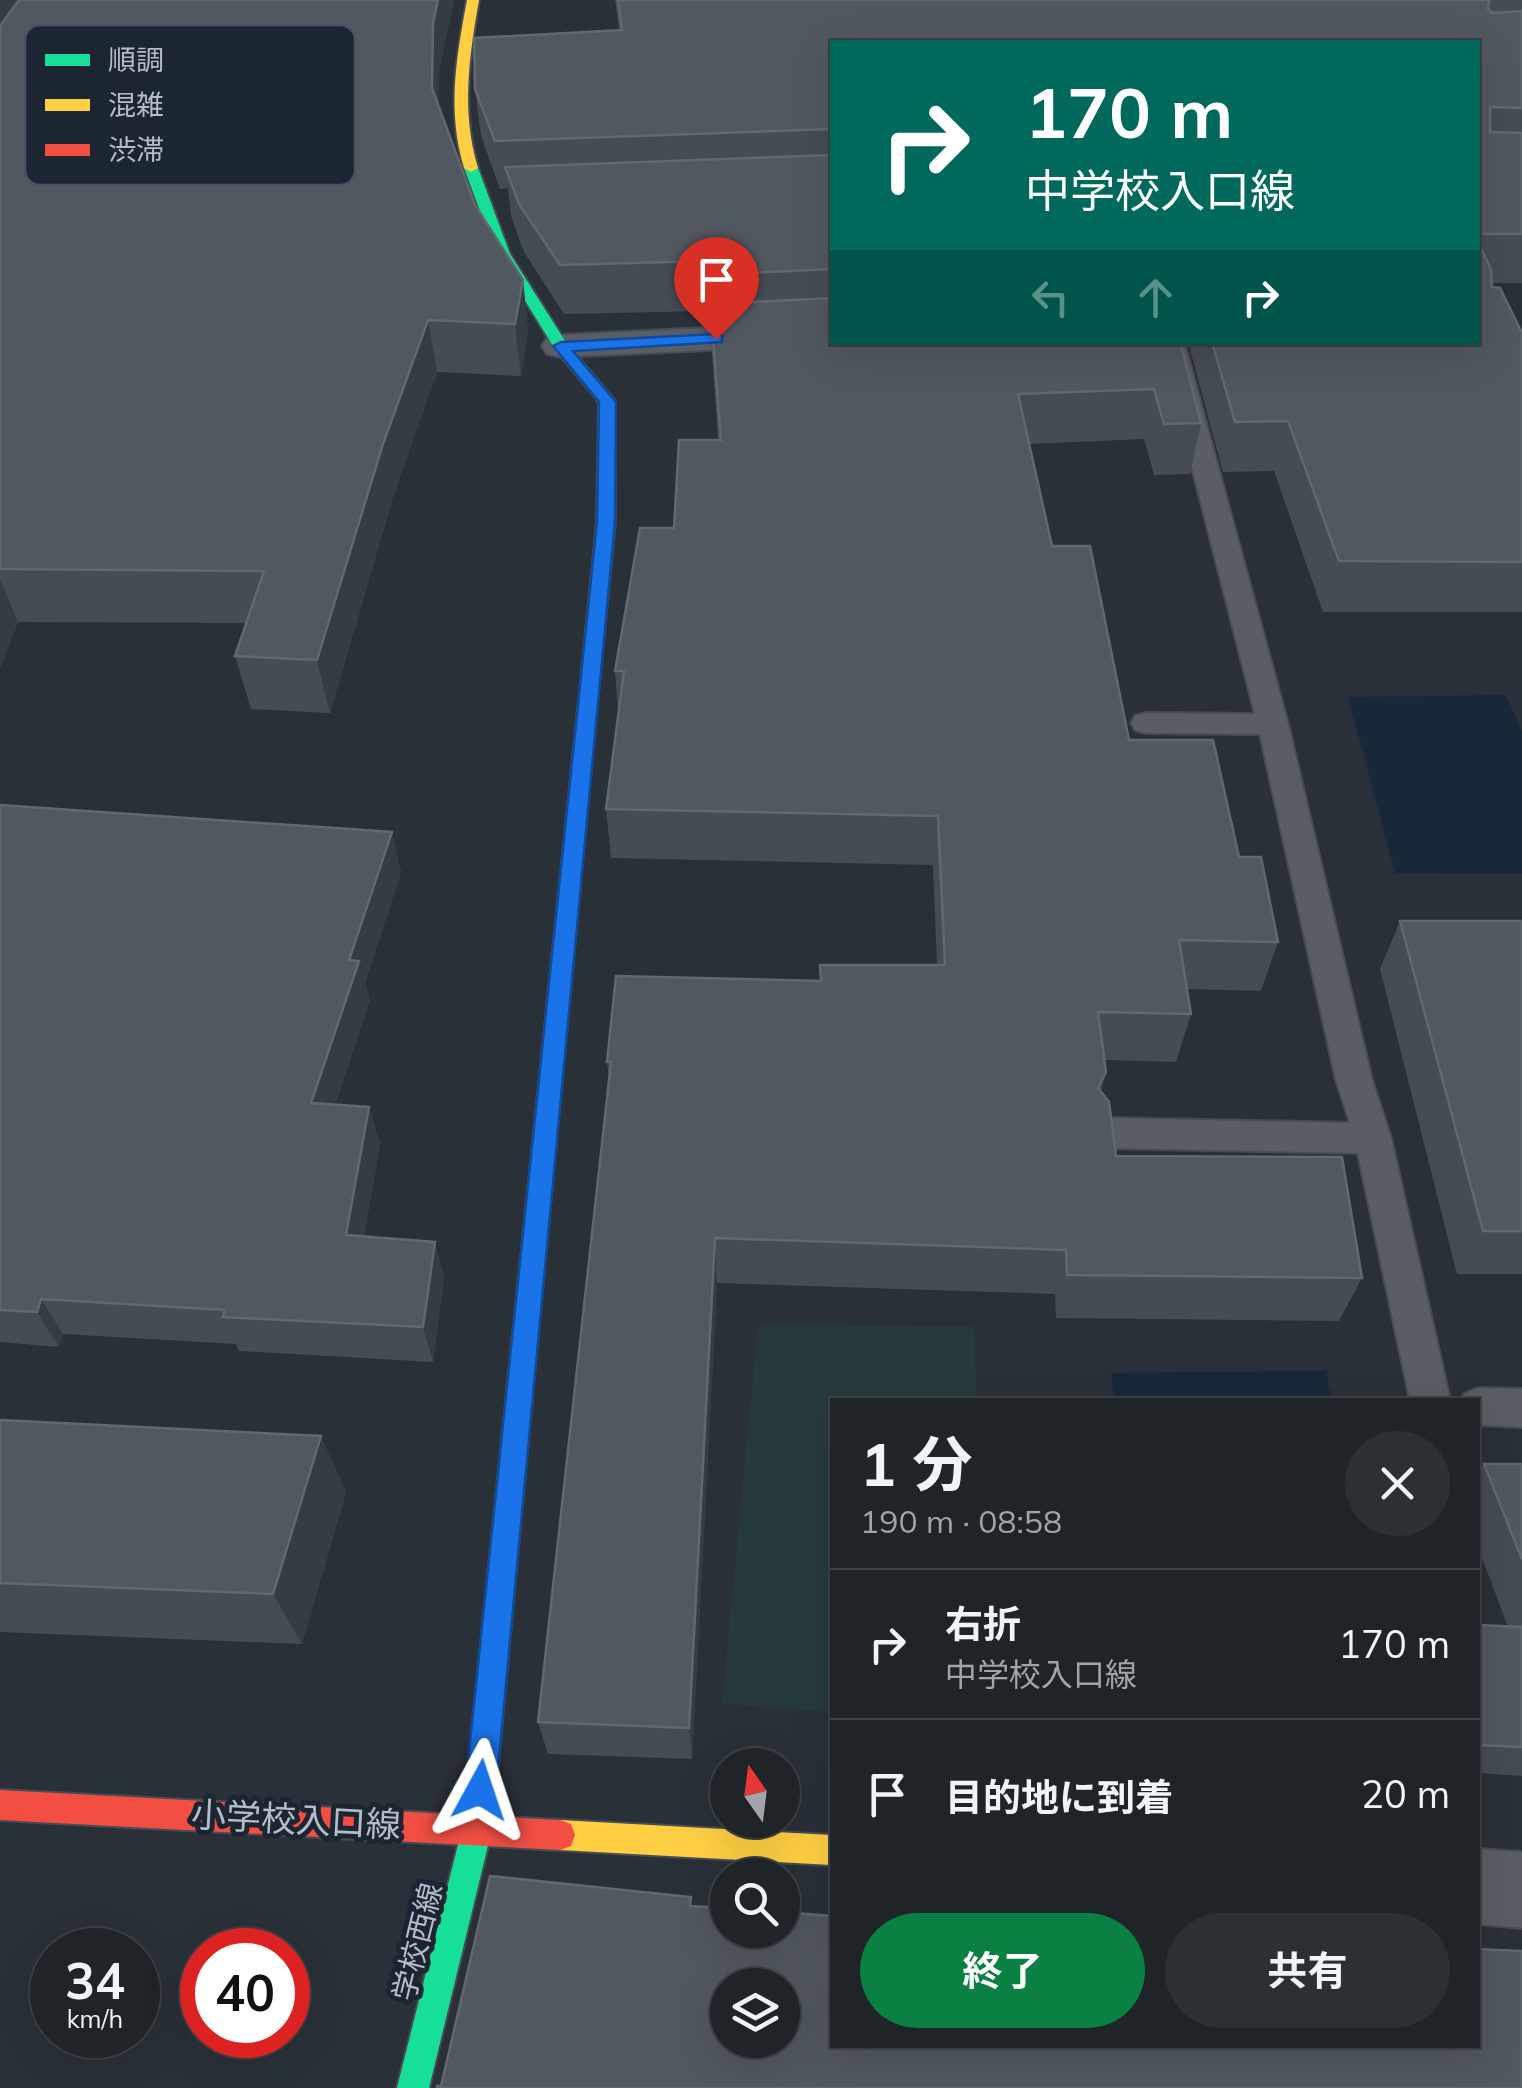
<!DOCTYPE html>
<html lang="ja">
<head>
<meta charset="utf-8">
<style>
  :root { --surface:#1f2429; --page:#2c3035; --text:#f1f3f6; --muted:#a1a4a8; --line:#3c4146; --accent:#0b8043 }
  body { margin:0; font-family:Mulish,"Noto Sans JP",sans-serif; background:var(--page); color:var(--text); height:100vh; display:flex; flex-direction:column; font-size:38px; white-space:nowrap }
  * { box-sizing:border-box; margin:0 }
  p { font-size:32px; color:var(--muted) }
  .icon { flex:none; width:55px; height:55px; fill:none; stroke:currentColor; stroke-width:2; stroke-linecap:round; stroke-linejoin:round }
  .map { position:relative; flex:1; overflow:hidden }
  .details { position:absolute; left:830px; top:1398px; width:650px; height:650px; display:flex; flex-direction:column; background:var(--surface); border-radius:0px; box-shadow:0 10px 40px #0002,0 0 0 2px var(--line) }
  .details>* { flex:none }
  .hud { position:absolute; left:830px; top:40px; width:650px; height:305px; border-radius:0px; box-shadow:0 10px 40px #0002,0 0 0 2px var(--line); background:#00695c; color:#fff; overflow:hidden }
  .needle { width:65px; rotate:346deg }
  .fabs { position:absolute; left:710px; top:1748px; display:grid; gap:20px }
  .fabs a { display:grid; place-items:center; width:90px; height:90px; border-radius:50%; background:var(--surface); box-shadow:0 10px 40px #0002,0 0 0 2px var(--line); font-size:50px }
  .speed { position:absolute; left:30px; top:1928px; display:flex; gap:20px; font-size:50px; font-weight:700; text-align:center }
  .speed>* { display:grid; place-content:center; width:130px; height:130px; border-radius:50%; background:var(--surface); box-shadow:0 10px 40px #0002,0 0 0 2px var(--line); line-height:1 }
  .speed small { font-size:25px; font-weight:400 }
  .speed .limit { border:15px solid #d22; background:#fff; color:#111 }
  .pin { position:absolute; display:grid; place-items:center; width:85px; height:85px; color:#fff; margin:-102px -42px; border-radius:50% 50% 50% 0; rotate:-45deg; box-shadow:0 0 10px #0007 }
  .pin .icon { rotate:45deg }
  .me { position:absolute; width:110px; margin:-55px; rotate:5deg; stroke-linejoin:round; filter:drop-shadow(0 0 8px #0008) }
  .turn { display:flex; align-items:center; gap:35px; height:210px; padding:0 30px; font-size:45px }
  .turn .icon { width:130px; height:130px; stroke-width:2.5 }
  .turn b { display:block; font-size:70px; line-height:85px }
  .lanes { display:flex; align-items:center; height:95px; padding:0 30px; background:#0003; justify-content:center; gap:50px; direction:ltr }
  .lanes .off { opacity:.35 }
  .round { display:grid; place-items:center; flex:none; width:105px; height:105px; border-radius:52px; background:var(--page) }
  .summary { display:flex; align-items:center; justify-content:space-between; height:170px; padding:0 30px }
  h1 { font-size:60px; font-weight:700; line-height:75px }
  .cta { display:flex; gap:20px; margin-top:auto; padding:20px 30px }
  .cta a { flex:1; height:115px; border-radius:60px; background:var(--accent); color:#fff; font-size:40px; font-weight:700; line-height:115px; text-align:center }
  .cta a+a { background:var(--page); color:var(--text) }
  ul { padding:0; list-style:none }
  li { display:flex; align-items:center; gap:30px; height:150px; padding:0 30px; border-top:2px solid var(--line) }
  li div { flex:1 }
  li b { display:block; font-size:38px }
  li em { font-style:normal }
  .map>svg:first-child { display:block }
  .green { fill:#263a3d }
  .water { fill:#18283b }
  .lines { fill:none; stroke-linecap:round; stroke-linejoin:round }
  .lane-casing { stroke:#474c54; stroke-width:4 }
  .street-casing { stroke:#474c54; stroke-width:4 }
  .fast-casing { stroke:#474c54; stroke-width:4 }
  .slow-casing { stroke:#474c54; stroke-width:4 }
  .jam-casing { stroke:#474c54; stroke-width:4 }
  .lane { fill:#595e65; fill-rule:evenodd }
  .street { fill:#595e65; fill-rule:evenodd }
  .fast { fill:#16e098; fill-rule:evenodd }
  .slow { fill:#ffcf43; fill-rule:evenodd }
  .jam { fill:#f24e42; fill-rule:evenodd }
  .wall { fill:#464c54 }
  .shaded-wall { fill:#363c43 }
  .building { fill:#525860; stroke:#616870; stroke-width:2.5; fill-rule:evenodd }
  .route { fill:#1a73e8; stroke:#114b97; stroke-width:2.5 }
  .labels { text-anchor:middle; stroke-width:10; stroke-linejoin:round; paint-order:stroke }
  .street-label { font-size:30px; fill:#b3bcc8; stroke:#1c2632 }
  .near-street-label { font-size:35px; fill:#b3bcc8; stroke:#1c2632 }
  .key { fill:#1c2632; stroke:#49535f; stroke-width:2.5 }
  .key-label { font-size:28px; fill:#b3bcc8 }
</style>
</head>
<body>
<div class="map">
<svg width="1522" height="2088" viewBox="0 0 1522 2088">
  <rect width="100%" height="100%" fill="#293037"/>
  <path class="green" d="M758 1325 973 1326 977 1400H832V1712L722 1704Z"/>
  <g class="water">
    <path d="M1506 695 1522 731V874L1395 873 1348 697Z"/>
    <path d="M1326 1371 1331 1400H1114L1111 1373Z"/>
  </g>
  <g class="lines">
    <defs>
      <g id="lane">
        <path d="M1160 342H1184L1288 724 1372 1080 1391 1138 1450 1400H1410L1358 1153 1108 1148 1095 1144 1090 1133 1095 1122 1108 1118 1350 1123 1336 1080 1260 734 1146 733 1135 730 1131 723 1135 716 1146 713 1255 714Z"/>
        <path d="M1478 1388 1522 1389V1427L1478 1425V1400H1461L1464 1394Z"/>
      </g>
      <g id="street">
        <path d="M832 322V342H840L832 344 561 357 547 354 542 346 547 338 561 335Z"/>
        <path d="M1478 1849 1522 1852V1928L1478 1924Z"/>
      </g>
      <g id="fast">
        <path d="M471 164 478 168 510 254 567 344 615 401V522L599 681 590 687 581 681 597 522 599 402 555 349 496 254 464 168Z"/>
        <path d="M512 1458 521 1461 525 1470 492 1829 429 2088H397L462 1829 499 1470 503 1461Z"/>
      </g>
      <g id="slow">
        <path d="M467 0H479C469 58 461 111 478 168L471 172 464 168C447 111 456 58 467 0Z"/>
        <path d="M560 1820 832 1835V1865L560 1850 549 1846 545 1835 549 1824Z"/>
      </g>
      <g id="jam">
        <path d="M590 675 599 681 525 1470 521 1479 512 1482 503 1479 499 1470 581 681Z"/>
        <path d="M0 1790 560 1820 571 1824 575 1835 571 1846 560 1850 0 1820Z"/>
      </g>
    </defs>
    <use href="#lane" class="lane-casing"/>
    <use href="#street" class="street-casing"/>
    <use href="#fast" class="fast-casing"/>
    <use href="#slow" class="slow-casing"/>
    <use href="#jam" class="jam-casing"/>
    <use href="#lane" class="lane"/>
    <use href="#street" class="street"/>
    <use href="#fast" class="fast"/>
    <use href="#slow" class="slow"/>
    <use href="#jam" class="jam"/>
  </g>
  <g class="wall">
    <path d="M0 0H454L439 71V107L475 205 523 280 528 331 521 376 437 372 393 497 330 713 251 709 235 656 246 623 18 622 0 669Z"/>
    <path d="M615 0H1522V283H1492V287L1522 333V612H1323L1274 471 1223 472 1188 342H1478V42H832V342H1180L1201 423 1190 474 1154 475 1144 439 1029 444 1052 546 1129 740 1239 857 1278 942 1261 991 1187 989 1191 1014 1176 1062 1104 1060 1106 1072 1101 1091 1116 1156 1362 1278 1339 1321 1056 1318 1055 1294 717 1283 692 1759 548 1754 538 1722 609 1079 607 1062 820 981V965H937L933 865 611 858 606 809 618 713 615 671 674 528 718 440 710 324H708L707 311 564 314 524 252 511 216 508 188 500 189 481 136 475 89 619 30Z"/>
    <path d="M0 805 392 832 401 872 365 983 370 1000 335 1105 369 1107 380 1144 364 1237 435 1242 444 1277 433 1362 239 1351 236 1344 63 1334 59 1347 0 1342Z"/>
    <path d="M1400 921H1522V1274H1457L1380 969Z"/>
    <path d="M0 1420 346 1492 302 1644 0 1632Z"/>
    <path d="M1484 1464H1522V1776L1478 1773V1625L1508 1627 1478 1547V1472Z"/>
  </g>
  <g class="shaded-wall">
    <path d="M0 0H27L0 39Z"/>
    <path d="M438 0H454L439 71V137L432 88 433 23Z"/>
    <path d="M523 280 528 331 521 376 515 324Z"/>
    <path d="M428 320 437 372 393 497 330 713 317 660 383 444Z"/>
    <path d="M0 579 18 622 0 669Z"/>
    <path d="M392 832 401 872 365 983 370 1000 323 1140 311 1103 349 960Z"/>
    <path d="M369 1107 380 1144 358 1271 346 1235Z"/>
    <path d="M715 1238 717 1283 692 1759 689 1728Z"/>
    <path d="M435 1242 444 1277 433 1362 423 1327Z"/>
    <path d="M41 1299 63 1334 59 1347 37 1312Z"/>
    <path d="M321 1436 346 1492 302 1644 273 1594Z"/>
  </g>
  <g class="building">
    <path d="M19 0H438L433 23 432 88 475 205 523 280 515 324 428 320 383 444 317 660 235 656 264 571 0 569V26Z"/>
    <path d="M618 0H1489L1488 9 1492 13 1522 11V108L1490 107V132L1522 133V234H1478V42H832V129L495 141 475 89 474 38 622 30Z"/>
    <path d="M832 155V269L707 275 706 261 560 265 519 204 505 167Z"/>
    <path d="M1478 242 1491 269 1492 287 1500 288 1522 333V562L1339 561 1288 421 1235 422 1212 342H1478Z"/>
    <path d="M832 298V342H1180L1201 423 1164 424 1154 389 1018 394 1052 546H1090L1129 740H1213L1239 857H1261L1278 942 1179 940 1191 1014 1098 1012 1106 1072 1098 1088 1109 1102 1116 1156 1342 1157 1362 1278 1067 1275 1066 1250 715 1238 689 1728 538 1722 611 1062H607L616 976 821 981 820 965H945L938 816 606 809 624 671H615L640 528H674L679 440H721L710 304Z"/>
    <path d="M0 805 392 832 349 960 359 961 311 1103 369 1107 346 1235 435 1242 423 1327 223 1317 225 1310 41 1299 37 1312 0 1310Z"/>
    <path d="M1400 921H1522V1231H1483Z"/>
    <path d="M0 1420 321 1436 273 1594 0 1583Z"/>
    <path d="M1484 1464H1522V1559Z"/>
    <path d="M1478 1625 1522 1627V1747L1478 1745Z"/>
    <path d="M490 1876 691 1897 690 1906 728 1908V1930H782V1912L832 1916V2045H1478V1949L1522 1951V2088H437V2086H441ZM728 1985H782V2040H728Z"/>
  </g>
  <path class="route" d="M716 334 722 335V342L573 351 616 402 615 522 496 1790 491 1801 480 1806 470 1801 465 1790 597 522 599 402 553 346 561 342Z"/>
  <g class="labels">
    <g class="street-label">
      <text transform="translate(418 1942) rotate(-76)" y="10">学校西線</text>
    </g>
    <g class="near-street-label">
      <text transform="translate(296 1820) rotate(3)" y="12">小学校入口線</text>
    </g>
  </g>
  <rect x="25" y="25" width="330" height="160" rx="15" class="key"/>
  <rect x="45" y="54" width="45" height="12" fill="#16e098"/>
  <rect x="45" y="99" width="45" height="12" fill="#ffcf43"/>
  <rect x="45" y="144" width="45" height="12" fill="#f24e42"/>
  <g class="key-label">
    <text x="108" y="70">順調</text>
    <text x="108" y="115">混雑</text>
    <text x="108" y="160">渋滞</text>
  </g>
</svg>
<div class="fabs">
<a><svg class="needle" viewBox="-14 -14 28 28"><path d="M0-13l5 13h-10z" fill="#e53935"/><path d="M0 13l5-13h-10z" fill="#a1a4a8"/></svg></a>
<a><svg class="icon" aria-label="search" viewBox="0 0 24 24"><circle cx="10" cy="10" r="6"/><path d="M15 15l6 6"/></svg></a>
<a><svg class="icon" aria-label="layers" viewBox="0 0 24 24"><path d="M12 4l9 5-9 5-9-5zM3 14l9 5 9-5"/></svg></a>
</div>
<div class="speed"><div>34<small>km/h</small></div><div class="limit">40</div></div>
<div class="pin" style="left:716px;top:339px;background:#d93025"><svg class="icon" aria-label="arrive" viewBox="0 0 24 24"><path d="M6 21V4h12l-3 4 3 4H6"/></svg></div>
<svg class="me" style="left:480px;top:1790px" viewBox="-20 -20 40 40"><path d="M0-17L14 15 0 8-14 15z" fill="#1a73e8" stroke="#fff" stroke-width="4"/></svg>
<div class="hud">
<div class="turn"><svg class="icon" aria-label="right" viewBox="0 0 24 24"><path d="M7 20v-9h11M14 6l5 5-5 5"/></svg><div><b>170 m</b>中学校入口線</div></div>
<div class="lanes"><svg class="icon off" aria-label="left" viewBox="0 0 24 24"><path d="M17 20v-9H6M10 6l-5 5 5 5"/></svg><svg class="icon off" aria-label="ahead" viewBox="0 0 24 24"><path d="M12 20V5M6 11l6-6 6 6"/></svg><svg class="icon" aria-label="right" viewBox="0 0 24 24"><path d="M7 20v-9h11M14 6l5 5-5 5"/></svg></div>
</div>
<section class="details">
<div class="summary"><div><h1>1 分</h1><p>190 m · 08:58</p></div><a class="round"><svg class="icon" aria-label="close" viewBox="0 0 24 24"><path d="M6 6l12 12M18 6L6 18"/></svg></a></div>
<ul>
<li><svg class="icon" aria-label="right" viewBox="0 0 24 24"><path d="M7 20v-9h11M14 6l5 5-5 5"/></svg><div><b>右折</b><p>中学校入口線</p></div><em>170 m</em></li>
<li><svg class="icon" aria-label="arrive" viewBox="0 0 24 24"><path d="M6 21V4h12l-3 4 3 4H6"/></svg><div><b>目的地に到着</b></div><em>20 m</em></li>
</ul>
<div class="cta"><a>終了</a><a>共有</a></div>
</section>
</div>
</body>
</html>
